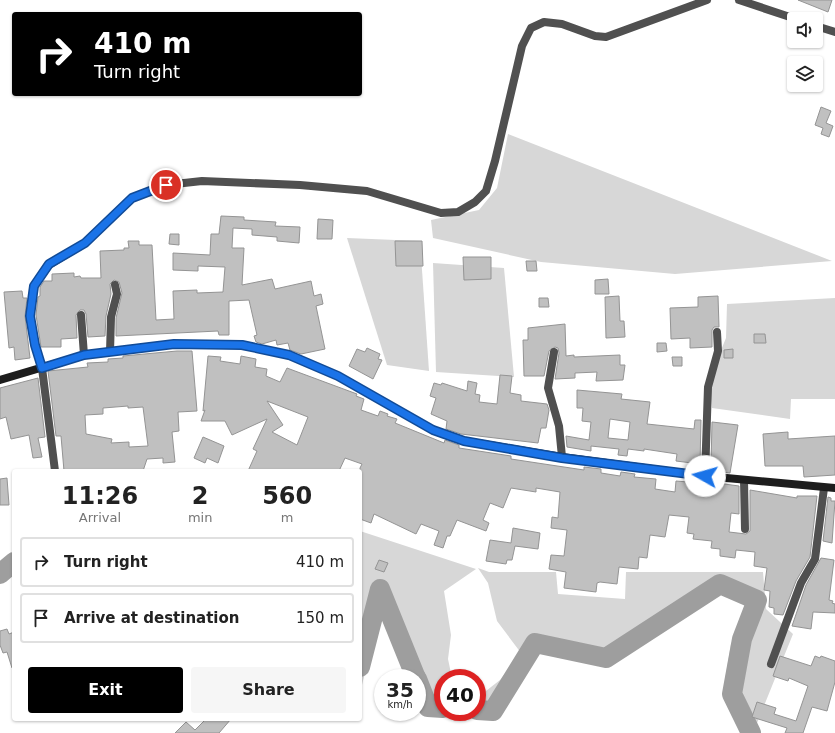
<!DOCTYPE html>
<html lang="en">
<head>
<meta charset="utf-8">
<style>
  :root { --surface:#fff; --page:#f6f6f6; --text:#222; --muted:#767676; --line:#e0e0e0; --accent:#000 }
  body { margin:0; font-family:"DejaVu Sans",sans-serif; background:var(--page); color:var(--text); height:100vh; display:flex; flex-direction:column; font-size:15px; white-space:nowrap }
  * { box-sizing:border-box; margin:0 }
  p { font-size:13px; color:var(--muted) }
  .icon { flex:none; width:22px; height:22px; fill:none; stroke:currentColor; stroke-width:2; stroke-linecap:round; stroke-linejoin:round }
  .map { position:relative; flex:1; overflow:hidden }
  .side { position:absolute; left:12px; top:469px; width:350px; height:252px; display:flex; flex-direction:column; background:var(--surface); border-radius:4px; box-shadow:0 1px 3px #0004 }
  .side>* { flex:none }
  .hud { position:absolute; left:12px; top:12px; width:350px; height:84px; border-radius:4px; box-shadow:0 1px 3px #0004; background:#000; color:#fff; overflow:hidden }
  .fabs { position:absolute; left:787px; top:12px; display:grid; gap:8px }
  .fabs a { display:grid; place-items:center; width:36px; height:36px; border-radius:4px; background:var(--surface); box-shadow:0 1px 3px #0004; font-size:20px }
  .speed { position:absolute; left:374px; top:669px; display:flex; gap:8px; font-size:20px; font-weight:700; text-align:center }
  .speed>* { display:grid; place-content:center; width:52px; height:52px; border-radius:50%; background:var(--surface); box-shadow:0 1px 3px #0004; line-height:1 }
  .speed small { font-size:10px; font-weight:400 }
  .speed .limit { border:6px solid #d22; background:#fff; color:#111 }
  .pin { position:absolute; display:grid; place-items:center; width:34px; height:34px; color:#fff; margin:-17px; border:2px solid #fff; border-radius:50%; box-shadow:0 1px 4px #0007 }
  .me { position:absolute; width:44px; margin:-22px; rotate:277deg; stroke-linejoin:round; filter:drop-shadow(0 0 3px #0008) }
  .turn { display:flex; align-items:center; gap:14px; height:84px; padding:0 16px; font-size:18px }
  .turn .icon { width:52px; height:52px; stroke-width:2.5 }
  .turn b { display:block; font-size:28px; line-height:34px }
  .eta { display:flex; justify-content:space-evenly; align-items:center; height:68px; text-align:center }
  .eta b { font-size:24px; font-weight:700; line-height:28px }
  .primary-button { display:flex; gap:8px; margin-top:auto; padding:8px 16px }
  .primary-button a { flex:1; height:46px; border-radius:4px; background:var(--accent); color:#fff; font-size:16px; font-weight:700; line-height:46px; text-align:center }
  .primary-button a+a { background:var(--page); color:var(--text) }
  ul { padding:0; list-style:none }
  li { display:flex; align-items:center; gap:12px; height:50px; margin:0 8px 6px; padding:0 8px; border:2px solid var(--line); border-radius:4px }
  li div { flex:1 }
  li b { display:block; font-size:15px }
  li em { font-style:normal }
  .map>svg:first-child { display:block }
  .green { fill:#d7d7d7 }
  .lines { fill:none; stroke-linecap:round; stroke-linejoin:round }
  .river { stroke:#9e9e9e; stroke-width:20 }
  .building { fill:#c0c0c0; stroke:#949494; fill-rule:evenodd }
  .street { stroke:#505050; stroke-width:8 }
  .secondary { stroke:#1d1d1d; stroke-width:8 }
  .route-casing { stroke:#114b97; stroke-width:10 }
  .route { stroke:#1a73e8; stroke-width:7 }
</style>
</head>
<body>
<div class="map">
<svg width="835" height="733" viewBox="0 0 835 733">
  <rect width="100%" height="100%" fill="#fff"/>
  <g class="green">
    <path d="M508 134 832 261 675 274 541 262 433 238 431 220 479 210 497 188Z"/>
    <path d="M347 238 420 241 429 371 387 365Z"/>
    <path d="M433 263 504 268 514 377 436 372Z"/>
    <path d="M835 298V399H791L790 419 712 408 710 377 726 338 727 304Z"/>
    <path d="M360 531 476 569 444 591 451 635 448 659 452 678H443V712H477V698L500 680 521 653 497 621 488 583 478 568 489 572H556L558 594 625 599 626 572H763L766 609 793 634 753 733H744L723 692 731 644 748 606 719 593 605 665 539 653 495 720 443 716 418 710 417 678H407L381 608 360 693Z"/>
  </g>
  <g class="lines">
    <g class="river">
      <path d="M0 574 14 562"/>
      <path d="M360 667 380 589 416 678"/>
      <path d="M417 679 428 707 443 708"/>
      <path d="M477 710 493 711 535 643 606 658 720 584 757 600 742 639 732 694 751 733"/>
    </g>
  </g>
  <g class="building">
    <path d="M798 0H832L828 12Z"/>
    <path d="M821 107 831 111 826 123 833 126 829 137 821 134 823 128 815 125Z"/>
    <path d="M221 216 244 217V220L276 222 275 226 300 227 299 243 277 241V237L252 235V229L233 228 232 248H244L242 285 272 279 275 289 311 281 314 296 321 294 323 304 316 306 325 349 301 354 290 350 288 343 277 345 276 340 262 344 256 342 254 336 257 335 249 300 229 301V335H219L218 331 116 336V318L122 293 119 282 114 280 110 284 111 294 106 316 105 336 88 337 86 314 84 310H80L76 315 77 338 61 339V347H41L36 315 38 297 40 296V287L44 281H52V274L74 273V277L80 276 81 278H101L100 251 124 250V248H129L128 241H139V245H152L156 320 174 319 173 291 197 290V293L223 292 225 267 198 266V271L173 270V253L210 255 211 234H219Z"/>
    <path d="M318 219 333 220 332 239H317Z"/>
    <path d="M170 234H179V245L169 244Z"/>
    <path d="M395 241H422L423 266H396Z"/>
    <path d="M463 257H491V279L464 280Z"/>
    <path d="M526 261H536L537 271H527Z"/>
    <path d="M608 279 609 294H595V280Z"/>
    <path d="M22 291 23 298H27L25 316 30 358 15 360 14 347 9 348 4 292Z"/>
    <path d="M619 296 620 321H624L625 337 606 338 605 297Z"/>
    <path d="M718 296 719 327H714L712 330V347L690 348V338L671 339 670 308 698 307V297Z"/>
    <path d="M539 298H548L549 307H539Z"/>
    <path d="M565 324 566 356 574 355V357L620 355V365H625L623 380 596 381 597 372 575 373V378L555 379 559 353 558 348 555 347 549 351 544 376H524L523 340H528V328Z"/>
    <path d="M754 334H765L766 343H754Z"/>
    <path d="M657 343H666L667 351 657 352Z"/>
    <path d="M367 348 380 354 378 359 382 360 373 379 349 366 357 349 365 352Z"/>
    <path d="M733 349V358H724V350Z"/>
    <path d="M177 351H192L197 411 178 412 179 431 172 432 175 462 163 463V458L147 459 143 471H64L61 436H56L48 371 88 367 87 363 108 362V359L123 358V356ZM128 406V408L143 407 148 446 129 447V442L111 443 112 439 86 434 85 415 103 414V408Z"/>
    <path d="M208 356 221 357 220 361 240 364 241 356 256 359 255 367 267 369 266 376 280 382 287 368 295 371 357 394 356 396 364 399 361 410 378 416 380 411 388 414 387 416 397 419 395 423 444 443 445 440 459 445V448L511 456V459L544 464 584 470V467L601 469V473L620 476 621 472 635 474 634 477 656 479 655 489 675 492 676 481 688 482 687 485 716 488 717 483 739 486V514L731 513 729 532 746 534 750 531V490L797 498V496H817L810 557 796 581 783 615 774 614V608L769 607 770 591 764 590 767 568 754 566 755 552 736 550 735 558 720 556V549L711 548 712 541 693 539 694 534 687 533 689 517 669 515 665 537 650 535 647 558 639 557 638 569 619 567 617 584 600 582 597 583 596 592 564 588 566 572 549 569 551 555 564 556 567 530 551 528 552 517 558 518 560 492 536 488V492L511 488 503 508 490 503 483 520 489 523 486 531 457 520 450 536H447L443 548 434 545 439 531 421 524 416 534 374 514 371 523 360 519V468L362 464 345 458 339 471H248L257 451 253 449 267 419 232 435 225 421H201L205 410 203 411ZM267 401 308 417 297 445 272 432 283 425Z"/>
    <path d="M672 357H682V366H673Z"/>
    <path d="M500 375 512 376 510 393 521 395V401L547 404 549 410 546 428H541L538 443 461 434 446 429 447 421 431 414 436 398 430 396 434 383 441 385 442 383 467 391 468 381 477 383 475 394 480 395 479 402 497 404Z"/>
    <path d="M38 378 45 437 38 438 42 457 33 458 29 435 11 439 6 417 0 419V388Z"/>
    <path d="M577 390 622 394 621 399 650 402 647 424 694 429 695 420H701L700 464 676 461 677 454 644 449V451L628 449 627 456 618 455 619 449 591 446V451L567 447 566 436 589 440 591 422 582 421 583 408H577ZM610 419 630 422 628 440 608 438Z"/>
    <path d="M712 422 738 425 730 473 715 471V466L711 465Z"/>
    <path d="M788 432V439L835 436V475L804 477 803 466H765L763 434Z"/>
    <path d="M203 437 224 446 218 463 207 458 205 463 194 458Z"/>
    <path d="M7 478 9 505H0V479Z"/>
    <path d="M828 497 831 498V501H835L832 543 823 541Z"/>
    <path d="M513 528 540 533 538 549 515 546 512 560H507L506 564 486 561 490 540 511 543Z"/>
    <path d="M821 558 834 560 829 600 833 601 832 603 835 604V613L813 612 811 629 792 626 806 585Z"/>
    <path d="M379 560 388 563 384 572 375 569Z"/>
    <path d="M7 629 9 634 14 632V667L12 668 7 652 3 653 0 645V631Z"/>
    <path d="M780 656 811 666 815 656 820 658 821 656 835 661V682L827 711 812 707 803 733H785L787 728 752 717 757 702 776 708 774 714 796 721 808 686 789 678 788 681 773 676Z"/>
    <path d="M206 719H231L219 733H175L186 722 195 730Z"/>
  </g>
  <g class="lines">
    <g class="street">
      <path d="M739 0 796 19"/>
      <path d="M816 26 835 32"/>
      <path d="M81 315 84 355"/>
      <path d="M110 352 111 317 117 294 115 285"/>
      <path d="M554 352 548 388 559 426 562 457"/>
      <path d="M55 471 42 368 35 345 30 315 34 286 49 265 85 243 132 198 166 185 202 181 300 185 367 191 441 213 458 212 475 202 486 191 495 161 522 46 531 28 544 22 562 24 595 36 606 37 707 0"/>
      <path d="M705 476 708 387 718 351 717 332"/>
      <path d="M744 480 745 529"/>
      <path d="M771 664 801 583 815 559 824 488"/>
    </g>
    <path class="secondary" d="M0 380 84 355 174 344 242 345 289 355 338 376 433 430 465 441 562 457 705 476 835 488"/>
  </g>
  <g class="lines">
    <defs>
      <path id="route" d="M166 185 132 198 85 243 49 264 34 286 30 316 35 345 42 368 84 355 174 344 242 345 289 355 338 376 433 430 464 441 562 458 705 476"/>
    </defs>
    <use href="#route" class="route-casing"/>
    <use href="#route" class="route"/>
  </g>
</svg>
<div class="fabs">
<a><svg class="icon" aria-label="sound" viewBox="0 0 24 24"><path d="M4 9h4l5-4v14l-5-4H4zM17 9q2 3 0 6"/></svg></a>
<a><svg class="icon" aria-label="layers" viewBox="0 0 24 24"><path d="M12 4l9 5-9 5-9-5zM3 14l9 5 9-5"/></svg></a>
</div>
<div class="speed"><div>35<small>km/h</small></div><div class="limit">40</div></div>
<div class="pin" style="left:166px;top:185px;background:#d93025"><svg class="icon" aria-label="arrive" viewBox="0 0 24 24"><path d="M6 21V4h12l-3 4 3 4H6"/></svg></div>
<svg class="me" style="left:705px;top:476px" viewBox="-20 -20 40 40"><circle r="19" fill="#fff"/><path d="M0-13L10 11 0 6-10 11z" fill="#1a73e8"/></svg>
<div class="hud">
<div class="turn"><svg class="icon" aria-label="right" viewBox="0 0 24 24"><path d="M7 20v-9h11M14 6l5 5-5 5"/></svg><div><b>410 m</b>Turn right</div></div>
</div>
<section class="side">
<div class="eta">
<div><b>11:26</b><p>Arrival</p></div>
<div><b>2</b><p>min</p></div>
<div><b>560</b><p>m</p></div>
</div>
<ul>
<li><svg class="icon" aria-label="right" viewBox="0 0 24 24"><path d="M7 20v-9h11M14 6l5 5-5 5"/></svg><div><b>Turn right</b></div><em>410 m</em></li>
<li><svg class="icon" aria-label="arrive" viewBox="0 0 24 24"><path d="M6 21V4h12l-3 4 3 4H6"/></svg><div><b>Arrive at destination</b></div><em>150 m</em></li>
</ul>
<div class="primary-button"><a>Exit</a><a>Share</a></div>
</section>
</div>
</body>
</html>
